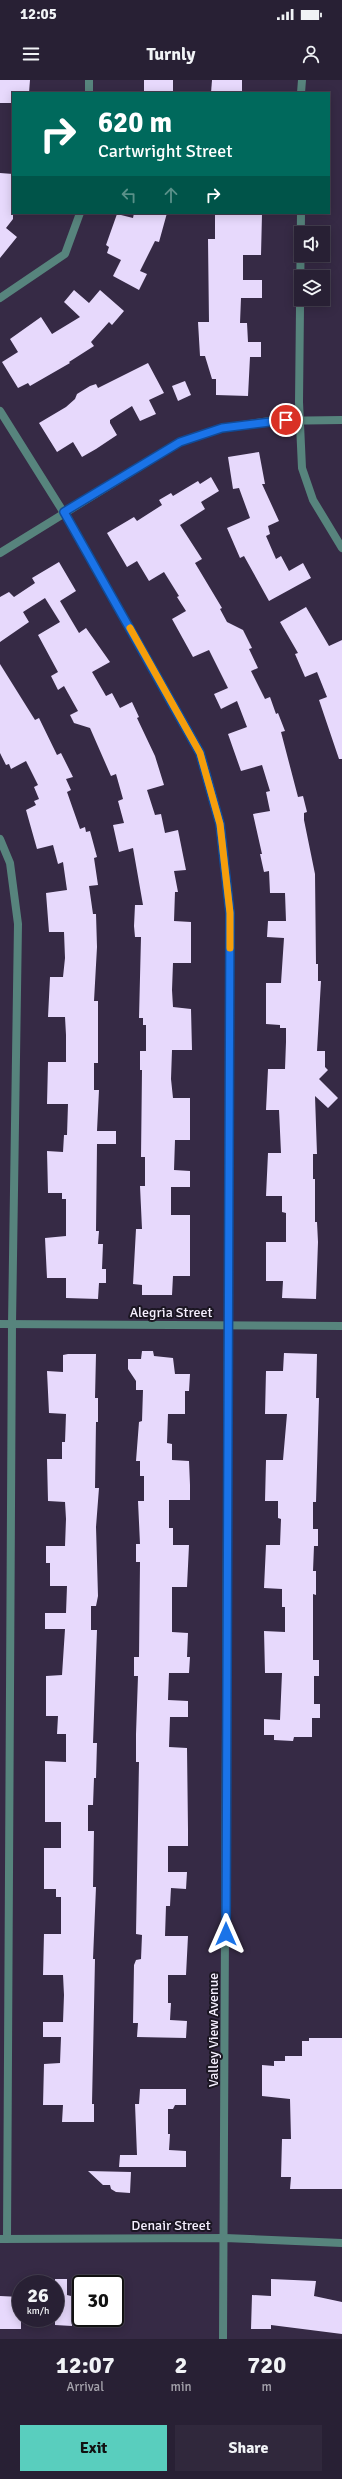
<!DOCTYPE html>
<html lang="en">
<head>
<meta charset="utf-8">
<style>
  :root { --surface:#282034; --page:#30283c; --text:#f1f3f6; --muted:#a5a3ac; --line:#443e4f; --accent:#59cebe }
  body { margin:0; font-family:Signika,sans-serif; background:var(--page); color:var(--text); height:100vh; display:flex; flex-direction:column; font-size:15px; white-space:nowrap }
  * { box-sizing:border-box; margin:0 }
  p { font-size:13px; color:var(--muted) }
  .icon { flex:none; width:22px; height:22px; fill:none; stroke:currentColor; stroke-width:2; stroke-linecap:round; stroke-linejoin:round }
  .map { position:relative; height:2259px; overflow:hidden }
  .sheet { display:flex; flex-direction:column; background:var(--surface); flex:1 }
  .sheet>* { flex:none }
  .hud { position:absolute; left:12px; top:12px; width:318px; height:122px; border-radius:0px; box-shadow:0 2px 10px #0003,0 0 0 1px var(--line); background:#00695c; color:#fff; overflow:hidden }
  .tools { position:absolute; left:294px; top:146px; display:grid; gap:8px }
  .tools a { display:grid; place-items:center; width:36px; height:36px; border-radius:0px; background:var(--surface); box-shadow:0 2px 10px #0003,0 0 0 1px var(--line); font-size:20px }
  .speed { position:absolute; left:12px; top:2195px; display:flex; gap:8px; font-size:20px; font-weight:700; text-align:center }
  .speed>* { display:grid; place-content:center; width:52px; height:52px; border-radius:50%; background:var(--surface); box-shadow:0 2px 10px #0003,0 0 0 1px var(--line); line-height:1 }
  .speed small { font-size:10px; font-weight:400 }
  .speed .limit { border:2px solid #111; border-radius:6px; background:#fff; color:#111 }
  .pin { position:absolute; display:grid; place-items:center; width:34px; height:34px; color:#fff; margin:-17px; border:2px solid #fff; border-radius:50%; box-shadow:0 1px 4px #0007 }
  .me { position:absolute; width:44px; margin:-22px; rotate:0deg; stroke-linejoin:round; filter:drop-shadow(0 0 3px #0008) }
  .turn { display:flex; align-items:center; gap:14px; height:84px; padding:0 20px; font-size:18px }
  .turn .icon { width:52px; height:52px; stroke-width:2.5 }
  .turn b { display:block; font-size:28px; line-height:34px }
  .lanes { display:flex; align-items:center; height:38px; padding:0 20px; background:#0003; justify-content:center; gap:20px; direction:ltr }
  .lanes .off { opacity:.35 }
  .eta { display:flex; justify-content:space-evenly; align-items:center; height:68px; text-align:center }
  .eta b { font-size:24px; font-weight:700; line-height:28px }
  .action { display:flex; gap:8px; margin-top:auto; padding:8px 20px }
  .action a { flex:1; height:46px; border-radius:0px; background:var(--accent); color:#111; font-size:16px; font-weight:700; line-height:46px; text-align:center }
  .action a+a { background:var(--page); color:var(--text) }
  .status { display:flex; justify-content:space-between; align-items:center; height:28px; padding:0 20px; background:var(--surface); direction:ltr }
  .status svg { height:11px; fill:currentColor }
  header { display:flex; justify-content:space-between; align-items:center; height:52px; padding:0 20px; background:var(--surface); font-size:18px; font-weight:700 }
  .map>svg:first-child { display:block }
  .building { fill:#e7d9fc }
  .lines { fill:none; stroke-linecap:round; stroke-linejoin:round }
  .street { stroke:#57847d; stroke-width:8 }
  .route-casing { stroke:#114b97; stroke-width:10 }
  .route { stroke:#1a73e8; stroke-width:7 }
  .slow { stroke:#f59e0b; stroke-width:7 }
  .labels { text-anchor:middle; stroke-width:4; stroke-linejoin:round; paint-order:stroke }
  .street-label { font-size:14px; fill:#f6f0ff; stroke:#1b1622 }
</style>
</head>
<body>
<div class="status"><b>12:05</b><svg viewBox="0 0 49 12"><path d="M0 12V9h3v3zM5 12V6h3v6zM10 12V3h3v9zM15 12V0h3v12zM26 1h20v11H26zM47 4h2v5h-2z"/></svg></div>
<header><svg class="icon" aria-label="menu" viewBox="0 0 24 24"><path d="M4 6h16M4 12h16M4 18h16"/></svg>Turnly<svg class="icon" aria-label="person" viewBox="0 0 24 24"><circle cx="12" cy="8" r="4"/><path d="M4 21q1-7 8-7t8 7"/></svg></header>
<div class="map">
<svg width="342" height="2259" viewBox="0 0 342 2259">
  <rect width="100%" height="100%" fill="#362a45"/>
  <g class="building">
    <path d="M0 0H30L29 13H13V23H0Z"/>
    <rect x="144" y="0" width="29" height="13"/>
    <path d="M212 0H242V13H211Z"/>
    <path d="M0 93 13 94V139L6 148 17 157 0 178Z"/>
    <path d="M134 133H167L159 162 155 161 140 191 147 194 139 210 113 196 121 180 107 173 109 167 106 165 117 134 133 138Z"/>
    <path d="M215 133 262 134 261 175H243V200H262V218H241L240 243H247L248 262H261V277H250L248 316 216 315V299H212L205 276H200L198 242H209L208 159H215Z"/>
    <path d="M74 210 89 223 100 210 124 231 112 245 109 242 91 262 94 266 69 282 70 283 30 306 28 303 18 308 2 282 18 272 10 259 41 237 52 254 80 237 64 222Z"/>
    <path d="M148 283 164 313 149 320 156 334 140 341 132 326 110 340V343L117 355 96 369 82 377 73 362 57 372 39 343 66 327 75 319 77 314 90 306 96 304 98 308Z"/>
    <path d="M185 301 191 315 178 321 172 306Z"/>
    <path d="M259 372 265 404H262L279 441 268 446 270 454 266 456 276 479 281 476 289 491 303 483 311 498 269 521 244 476 240 478 227 448 250 438 239 408 233 409 228 377Z"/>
    <path d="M211 397 219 411 201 422 205 429 180 445 202 479 195 483 222 528 220 529 227 542 243 550 252 568 249 569 258 588 251 591 265 619 270 617 276 634 278 633 285 651 281 652 298 717 303 716 307 732 304 733V740L315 794 316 884H318V901H321L317 971H325V987L328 990 319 999 338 1018 328 1028 315 1016 317 1074H313V1099H315V1142H317L318 1162 316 1219 282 1218 283 1201H266V1162H286V1133L282 1132V1116H266L268 1073H281L279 1030H266L268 989H285L286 962V948H280V945L266 944V903H281L284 858 267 857 268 841H286L285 813H270L269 791 264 792 260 774H262L253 734 270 731 266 712 270 711 262 685 241 691 228 654 247 647 237 621 221 629 214 614 228 608 209 570 193 577 172 539 186 531 177 517 179 516 164 492 149 501 137 481 127 487 107 453 134 437 137 441 162 425 159 420 171 413 173 416 198 401 200 404Z"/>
    <path d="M59 482 76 511 60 521 79 553 86 548 110 582 92 592 106 616 112 613 120 628 132 622 139 637 137 638 155 676 164 705 147 710 155 735 161 734 165 753 178 750 186 790 174 791 178 812H175L174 841 191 842V883H173L172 910 173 927 191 929 192 970H172L171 999 173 1018H190V1060H175L174 1090 190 1091V1107H171V1135H190V1196H173L172 1215H142V1205L133 1204 136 1149H142L140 1106H145V1077H141L142 990H140V971H146V945H143V938H139L141 857H135L134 846 135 825H143L133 768 119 772 113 745 124 743 118 721 123 719 116 694 111 696 90 648 74 643 70 635 78 631 64 606 58 610 51 596 58 592 38 555 60 542 45 518 23 532 29 542 0 562V517L9 512 14 517 35 503 32 498Z"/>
    <path d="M306 527 329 566 342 560V679H339L319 620 327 617 317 592 305 597 295 574 298 573 280 542Z"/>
    <path d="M0 584 35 640 39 638 57 675 61 673 73 697 66 699 71 710 67 712 80 749 85 747 86 752 90 751 97 777 94 778 98 805 89 806 93 834H96L97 867 94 921H98V983H94V1010H99L97 1051H116V1064H97L96 1151H99L98 1164H103L102 1189H106V1203H99L98 1219 66 1218V1198H47L45 1158 66 1156V1119H62V1113H48L47 1071 63 1072 64 1055H67L68 1024H47L48 982H66V955L65 937H48L50 897H63L65 878 64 852H49L46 813 67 810 63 782 58 784 53 765 37 769 26 730 36 725 34 721 39 719 34 707 38 705 26 681 11 689 9 684 6 685 0 673Z"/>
    <path d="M142 1271H153L154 1276 173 1278 175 1294H190L189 1311H185V1334H168L167 1363 172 1364V1380L189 1381 190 1405V1420H169V1448H173V1465H189L187 1507H172V1552L188 1553 187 1577H190L189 1593H169L168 1620 188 1621V1637H170L169 1667 187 1668 188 1749V1766H168V1792H187L186 1809 171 1808 170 1826H166L165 1856H188L186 1895H168V1923H171L170 1940 187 1941 186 1958 137 1957 138 1943H133L134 1885 136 1880 141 1879 142 1855 136 1854 139 1682H136V1654L138 1596H134V1577H139L140 1482H136V1464H140L138 1421H144V1396H140V1381H136L139 1342 142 1341 143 1310H136V1301L128 1289V1279H141Z"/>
    <path d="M284 1273 317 1274 316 1318H319L316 1422H313V1449H318V1466H314L313 1491H316V1515L313 1514V1580H319V1596H314V1624H320V1638H312V1657H294L293 1661 274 1660V1655H264V1639L280 1640 282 1593H265L264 1551 285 1552V1527H282V1509L264 1508 266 1465H280L281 1439 278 1438V1421H265L266 1380H283L287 1334H265L266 1291H283Z"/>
    <path d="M68 1274H96L95 1318H98V1342H96L95 1408H99L96 1447 98 1516 96 1526H91V1550H97L93 1663H97L96 1698H94L93 1725H88V1751H94L93 1807H96L93 1879H95L92 2024H94V2042H62L63 2025H43L44 1984 60 1983 61 1957H43V1942H63L64 1915 63 1895H43L44 1854H61V1817H56V1809H44V1768H61V1742H45V1681L66 1682V1654H57L58 1636H46V1596L62 1595 65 1549H45V1533H66L67 1506H50V1483H46V1466H65L66 1439 65 1422 48 1421 47 1379H62V1362H65L66 1334 49 1333 47 1291 63 1292V1275Z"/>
    <path d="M309 1958H342V2109H290L291 2097H281L282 2059H291L290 2019 262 2016V1985L274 1986V1981H285V1976H302V1961H309Z"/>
    <path d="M140 2009H186V2025H175L173 2029H168V2054H170L169 2070 186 2071V2087H119L120 2075H137L135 2024H139Z"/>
    <path d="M88 2091 131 2092 130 2113 116 2112 111 2109 110 2105H103Z"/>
    <path d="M55 2199H67V2215L71 2216 72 2220V2246L55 2245Z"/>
    <path d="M271 2199 316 2201 314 2216 342 2222V2254L271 2245V2249H251L252 2215 271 2216Z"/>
    <path d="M0 2216 21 2217V2249H0Z"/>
  </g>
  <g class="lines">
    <g class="street">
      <path d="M89 13V0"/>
      <path d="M301 13 302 0"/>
      <path d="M301 133 299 322 302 388 313 420 342 468"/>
      <path d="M0 218 65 174 80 133"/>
      <path d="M0 331 74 449 200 673 220 744 230 833 223 2259"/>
      <path d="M0 473 180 362 222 348 270 341 342 340"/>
      <path d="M0 759 10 783 18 844 12 1244 7 2159"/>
      <path d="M0 1244 342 1246"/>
      <path d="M0 2159 225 2158 342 2163"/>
    </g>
  </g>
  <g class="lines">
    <defs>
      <path id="route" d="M226 1854 230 833 220 744 200 673 64 432 180 362 222 348 286 340"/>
    </defs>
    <use href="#route" class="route-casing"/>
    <use href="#route" class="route"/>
    <path class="slow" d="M130 548 200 673 220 744 230 833V868"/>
  </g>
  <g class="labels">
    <g class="street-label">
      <text x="171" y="1237">Alegria Street</text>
      <text transform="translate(213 1950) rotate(-90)" y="5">Valley View Avenue</text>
      <text x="171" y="2150">Denair Street</text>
    </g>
  </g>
</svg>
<div class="tools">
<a><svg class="icon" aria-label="sound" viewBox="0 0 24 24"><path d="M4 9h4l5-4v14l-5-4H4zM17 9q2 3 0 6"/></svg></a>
<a><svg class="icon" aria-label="layers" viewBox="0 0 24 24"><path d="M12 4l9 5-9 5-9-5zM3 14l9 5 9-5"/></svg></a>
</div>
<div class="speed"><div>26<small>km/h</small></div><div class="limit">30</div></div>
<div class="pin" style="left:286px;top:340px;background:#d93025"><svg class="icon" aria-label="arrive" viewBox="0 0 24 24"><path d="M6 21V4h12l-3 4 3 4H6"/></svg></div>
<svg class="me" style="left:226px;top:1854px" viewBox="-20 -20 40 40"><path d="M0-17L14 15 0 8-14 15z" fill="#1a73e8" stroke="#fff" stroke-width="4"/></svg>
<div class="hud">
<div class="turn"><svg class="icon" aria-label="right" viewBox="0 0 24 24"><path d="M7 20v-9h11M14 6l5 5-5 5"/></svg><div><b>620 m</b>Cartwright Street</div></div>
<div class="lanes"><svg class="icon off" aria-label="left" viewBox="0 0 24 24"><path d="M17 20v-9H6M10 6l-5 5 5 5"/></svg><svg class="icon off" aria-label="ahead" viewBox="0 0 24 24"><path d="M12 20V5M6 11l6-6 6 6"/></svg><svg class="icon" aria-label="right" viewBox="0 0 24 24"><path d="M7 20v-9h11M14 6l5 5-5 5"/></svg></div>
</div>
</div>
<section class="sheet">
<div class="eta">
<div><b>12:07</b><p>Arrival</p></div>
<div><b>2</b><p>min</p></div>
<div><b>720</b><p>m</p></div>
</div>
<div class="action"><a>Exit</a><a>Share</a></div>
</section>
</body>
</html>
